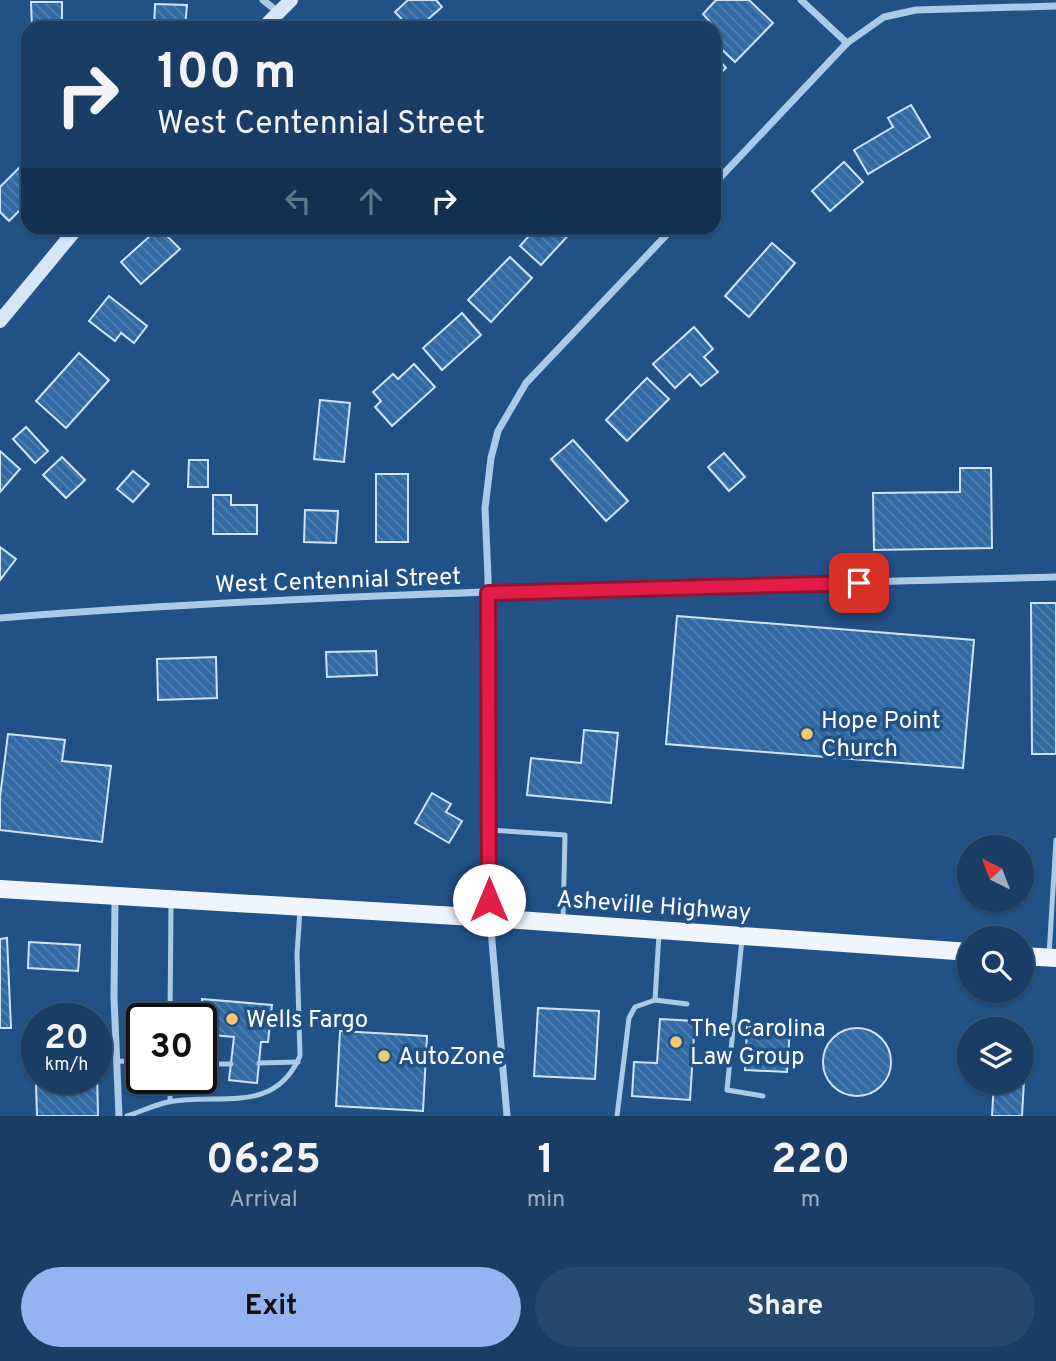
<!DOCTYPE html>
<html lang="en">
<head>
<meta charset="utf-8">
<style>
  :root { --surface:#193d64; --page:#26486d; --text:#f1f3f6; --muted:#9faebf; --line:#375678; --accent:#95b2f1 }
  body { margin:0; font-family:Overpass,sans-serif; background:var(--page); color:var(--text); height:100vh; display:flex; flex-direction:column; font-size:26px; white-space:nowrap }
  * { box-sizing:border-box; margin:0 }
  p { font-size:23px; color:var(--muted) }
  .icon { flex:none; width:38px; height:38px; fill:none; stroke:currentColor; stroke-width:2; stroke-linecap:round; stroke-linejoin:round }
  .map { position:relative; height:1116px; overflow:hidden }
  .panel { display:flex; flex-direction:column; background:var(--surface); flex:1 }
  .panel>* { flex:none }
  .banner { position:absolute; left:21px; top:21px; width:700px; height:214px; border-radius:21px; box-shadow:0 2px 5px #0004,0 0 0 2px var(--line); background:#193d64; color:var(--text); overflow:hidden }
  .needle { width:46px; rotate:318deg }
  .controls { position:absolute; left:957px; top:835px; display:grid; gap:14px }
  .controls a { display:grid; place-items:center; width:77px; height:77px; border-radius:50%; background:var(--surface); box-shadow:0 2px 5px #0004,0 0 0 2px var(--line); font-size:35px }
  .speed { position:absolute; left:21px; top:1003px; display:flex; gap:14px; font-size:35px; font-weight:700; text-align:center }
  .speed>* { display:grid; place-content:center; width:91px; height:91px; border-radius:50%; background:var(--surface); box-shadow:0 2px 5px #0004,0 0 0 2px var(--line); line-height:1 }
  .speed small { font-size:18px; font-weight:400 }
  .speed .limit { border:4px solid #111; border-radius:10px; background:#fff; color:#111 }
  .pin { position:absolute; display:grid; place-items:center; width:60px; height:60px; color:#fff; margin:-30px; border-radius:14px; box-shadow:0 4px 10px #0006 }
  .me { position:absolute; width:77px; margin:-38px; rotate:0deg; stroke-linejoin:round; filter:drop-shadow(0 0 5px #0008) }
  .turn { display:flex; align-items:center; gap:24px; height:147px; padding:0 21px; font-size:32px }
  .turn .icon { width:91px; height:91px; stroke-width:2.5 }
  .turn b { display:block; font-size:49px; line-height:60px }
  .lanes { display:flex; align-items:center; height:66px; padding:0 21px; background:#0003; justify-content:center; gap:35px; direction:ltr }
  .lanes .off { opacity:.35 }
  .eta { display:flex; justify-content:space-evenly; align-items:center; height:119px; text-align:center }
  .eta b { font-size:42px; font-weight:700; line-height:49px }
  .action { display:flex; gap:14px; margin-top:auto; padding:14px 21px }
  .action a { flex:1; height:80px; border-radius:42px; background:var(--accent); color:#111; font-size:28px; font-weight:700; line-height:80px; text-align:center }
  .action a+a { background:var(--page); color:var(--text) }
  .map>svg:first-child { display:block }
  .building { fill:url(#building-back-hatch); stroke:#cfe3f7; stroke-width:2 }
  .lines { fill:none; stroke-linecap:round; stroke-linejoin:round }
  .service { stroke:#abcae9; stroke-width:5 }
  .minor { stroke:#abcae9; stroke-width:7 }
  .secondary { stroke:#d5e6f7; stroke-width:14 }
  .primary { stroke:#eef5fe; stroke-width:18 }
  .route-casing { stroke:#92132f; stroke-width:18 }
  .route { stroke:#e11d48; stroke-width:12 }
  .poi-dot { fill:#f6c86c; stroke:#215186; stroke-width:2.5 }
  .labels { text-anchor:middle; stroke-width:7; stroke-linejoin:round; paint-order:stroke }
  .street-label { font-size:24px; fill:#fff; stroke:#215186 }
  .poi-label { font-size:24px; fill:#fff; stroke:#215186; text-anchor:start }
</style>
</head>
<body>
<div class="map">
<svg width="1056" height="1116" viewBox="0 0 1056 1116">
  <defs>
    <pattern id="building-back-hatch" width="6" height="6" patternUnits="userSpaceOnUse" patternTransform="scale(1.75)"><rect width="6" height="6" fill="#3169a3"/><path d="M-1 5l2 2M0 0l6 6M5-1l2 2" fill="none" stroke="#5080b1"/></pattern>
  </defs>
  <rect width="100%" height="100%" fill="#215186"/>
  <g class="building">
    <path d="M408 0H436L442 7 418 28H410L395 12Z"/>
    <path d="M716 0H749L773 23 735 62 714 42V28H706L711 23 703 14Z"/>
    <path d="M31 2H62V28H32Z"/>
    <path d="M155 4 187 5 185 28H154Z"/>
    <path d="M714 54 726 68 714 79Z"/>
    <path d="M911 105 930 137 868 174 854 150 893 127 888 118Z"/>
    <path d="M28 159V202L9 221 0 212V187Z"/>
    <path d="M844 162 863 182 830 211 812 191Z"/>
    <path d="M159 228 180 249 141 284 121 262Z"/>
    <path d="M536 228H575L541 265 520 246Z"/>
    <path d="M772 243 795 263 749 317 725 296Z"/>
    <path d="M510 257 532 278 491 322 468 300Z"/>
    <path d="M109 296 147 326 134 343 121 333 115 341 89 321Z"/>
    <path d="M462 313 481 335 442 370 423 348Z"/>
    <path d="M694 327 713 349 704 357 718 372 701 386 690 374 675 388 653 364Z"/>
    <path d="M79 353 109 380 66 428 36 401Z"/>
    <path d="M414 364 435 387 392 426 375 407 381 401 373 392 393 374 398 379Z"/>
    <path d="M647 378 669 399 627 441 606 420Z"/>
    <path d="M320 400 350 403 344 462 314 459Z"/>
    <path d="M26 427 48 451 35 463 13 439Z"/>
    <path d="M573 440 628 501 606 521 551 459Z"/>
    <path d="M0 451 20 469 0 492Z"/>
    <path d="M724 453 745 477 729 491 708 467Z"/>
    <path d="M62 457 85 480 66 498 43 475Z"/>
    <path d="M189 460H208V487H188Z"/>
    <path d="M960 468H991L992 548 874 550 873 493 960 492Z"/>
    <path d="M133 471 149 484 133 502 117 489Z"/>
    <rect x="376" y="474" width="32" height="68"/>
    <path d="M213 495H231V505H257V534H213Z"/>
    <path d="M305 510 338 511 336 543 304 542Z"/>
    <path d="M0 547 16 559 0 580Z"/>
    <path d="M1031 603H1056V754H1032Z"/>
    <path d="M677 616 974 640 963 768 666 744Z"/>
    <path d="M376 651 377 675 327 677 326 652Z"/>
    <path d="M216 657 217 698 158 700 157 659Z"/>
    <path d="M584 730 618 733 611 803 527 795 531 758 581 763Z"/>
    <path d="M8 734 65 740 62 761 111 766 102 842 0 830V797Z"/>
    <path d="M432 793 451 804 446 812 462 821 449 843 415 823Z"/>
    <path d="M7 938 11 1028H0V939Z"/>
    <path d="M29 942 80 945 78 971 28 968Z"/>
    <path d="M202 999 272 1005 268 1042H261L257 1083 229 1080 234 1037 201 1034Z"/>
    <path d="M538 1008 599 1011 595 1079 534 1076Z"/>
    <path d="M660 1019 695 1021 690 1100 632 1096 634 1062 657 1063Z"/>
    <path d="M747 1026 790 1028 787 1072 745 1070Z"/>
    <circle cx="857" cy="1062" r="34"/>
    <path d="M340 1031 427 1036 423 1111 336 1106Z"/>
    <path d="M1022 1062H1025L1022 1116H992L994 1082H1022Z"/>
    <path d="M97 1069 98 1116H37L36 1083 55 1082V1078H96Z"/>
  </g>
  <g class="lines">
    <g class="service">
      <path d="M490 830 565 835 563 920"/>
      <path d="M742 939 727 1090 763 1096"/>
      <path d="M1049 955 1056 840"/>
      <path d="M655 1000 659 934"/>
      <path d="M170 1018 171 903"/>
      <path d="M117 1061 142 1062"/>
      <path d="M259 1063 298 1062"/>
      <path d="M201 1064H231"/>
      <path d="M170 1102V1078"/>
      <path d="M127 1116C140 1112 154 1105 168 1102 219 1092 274 1116 300 1056L297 954 300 910"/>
      <path d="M617 1116 629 1018 635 1007 655 1000 687 1004"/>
    </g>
    <g class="minor">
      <path d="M263 0 278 12"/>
      <path d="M801 0 847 43"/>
      <path d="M714 184 847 43 884 17 916 10 1056 6"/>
      <path d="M0 618C351 590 704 587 1056 577"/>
      <path d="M115 896 114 998 119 1116"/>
      <path d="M507 1116 490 918 488 577 485 508 491 458 498 431 526 383 673 228"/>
    </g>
    <g class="secondary">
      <path d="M263 28 291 0"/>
      <path d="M0 321 77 228"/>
    </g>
    <g class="primary">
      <path d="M0 889 490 918 970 952"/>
      <path d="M1022 956 1056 958"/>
    </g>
  </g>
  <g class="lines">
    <defs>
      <path id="route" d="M489 900 488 593 859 583"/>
    </defs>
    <use href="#route" class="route-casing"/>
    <use href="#route" class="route"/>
  </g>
  <g class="poi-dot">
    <circle cx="807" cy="734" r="7"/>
    <circle cx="232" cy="1019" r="7"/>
    <circle cx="676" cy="1042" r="7"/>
    <circle cx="384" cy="1056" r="7"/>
  </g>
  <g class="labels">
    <g class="street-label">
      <text transform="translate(338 580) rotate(-2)" y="8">West Centennial Street</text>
      <text transform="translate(654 905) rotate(4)" y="8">Asheville Highway</text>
    </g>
    <g class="poi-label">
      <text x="821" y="728">Hope Point<tspan x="821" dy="28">Church</tspan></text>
      <text x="246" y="1027">Wells Fargo</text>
      <text x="690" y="1036">The Carolina<tspan x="690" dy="28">Law Group</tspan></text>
      <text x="398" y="1064">AutoZone</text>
    </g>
  </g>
</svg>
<div class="controls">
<a><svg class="needle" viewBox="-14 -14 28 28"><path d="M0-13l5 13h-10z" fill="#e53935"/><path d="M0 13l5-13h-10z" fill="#9faebf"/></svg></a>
<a><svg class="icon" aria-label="search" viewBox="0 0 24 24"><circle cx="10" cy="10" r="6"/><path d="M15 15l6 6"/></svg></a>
<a><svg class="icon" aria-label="layers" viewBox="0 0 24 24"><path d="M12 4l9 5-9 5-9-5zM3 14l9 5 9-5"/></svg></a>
</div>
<div class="speed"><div>20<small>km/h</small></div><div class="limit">30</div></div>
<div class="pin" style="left:859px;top:583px;background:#d93025"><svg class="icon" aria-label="arrive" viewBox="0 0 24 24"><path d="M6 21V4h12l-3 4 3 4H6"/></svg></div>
<svg class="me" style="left:489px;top:900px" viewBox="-20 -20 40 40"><circle r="19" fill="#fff"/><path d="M0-13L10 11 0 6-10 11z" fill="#e11d48"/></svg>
<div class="banner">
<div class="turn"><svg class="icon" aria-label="right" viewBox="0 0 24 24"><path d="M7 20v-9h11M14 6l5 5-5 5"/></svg><div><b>100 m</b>West Centennial Street</div></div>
<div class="lanes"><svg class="icon off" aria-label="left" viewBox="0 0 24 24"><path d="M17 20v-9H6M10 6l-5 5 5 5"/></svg><svg class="icon off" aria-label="ahead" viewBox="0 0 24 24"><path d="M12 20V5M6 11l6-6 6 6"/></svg><svg class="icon" aria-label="right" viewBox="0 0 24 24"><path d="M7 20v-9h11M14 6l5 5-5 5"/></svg></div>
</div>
</div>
<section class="panel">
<div class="eta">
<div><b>06:25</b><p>Arrival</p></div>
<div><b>1</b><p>min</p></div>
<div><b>220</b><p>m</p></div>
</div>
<div class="action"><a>Exit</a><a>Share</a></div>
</section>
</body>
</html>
